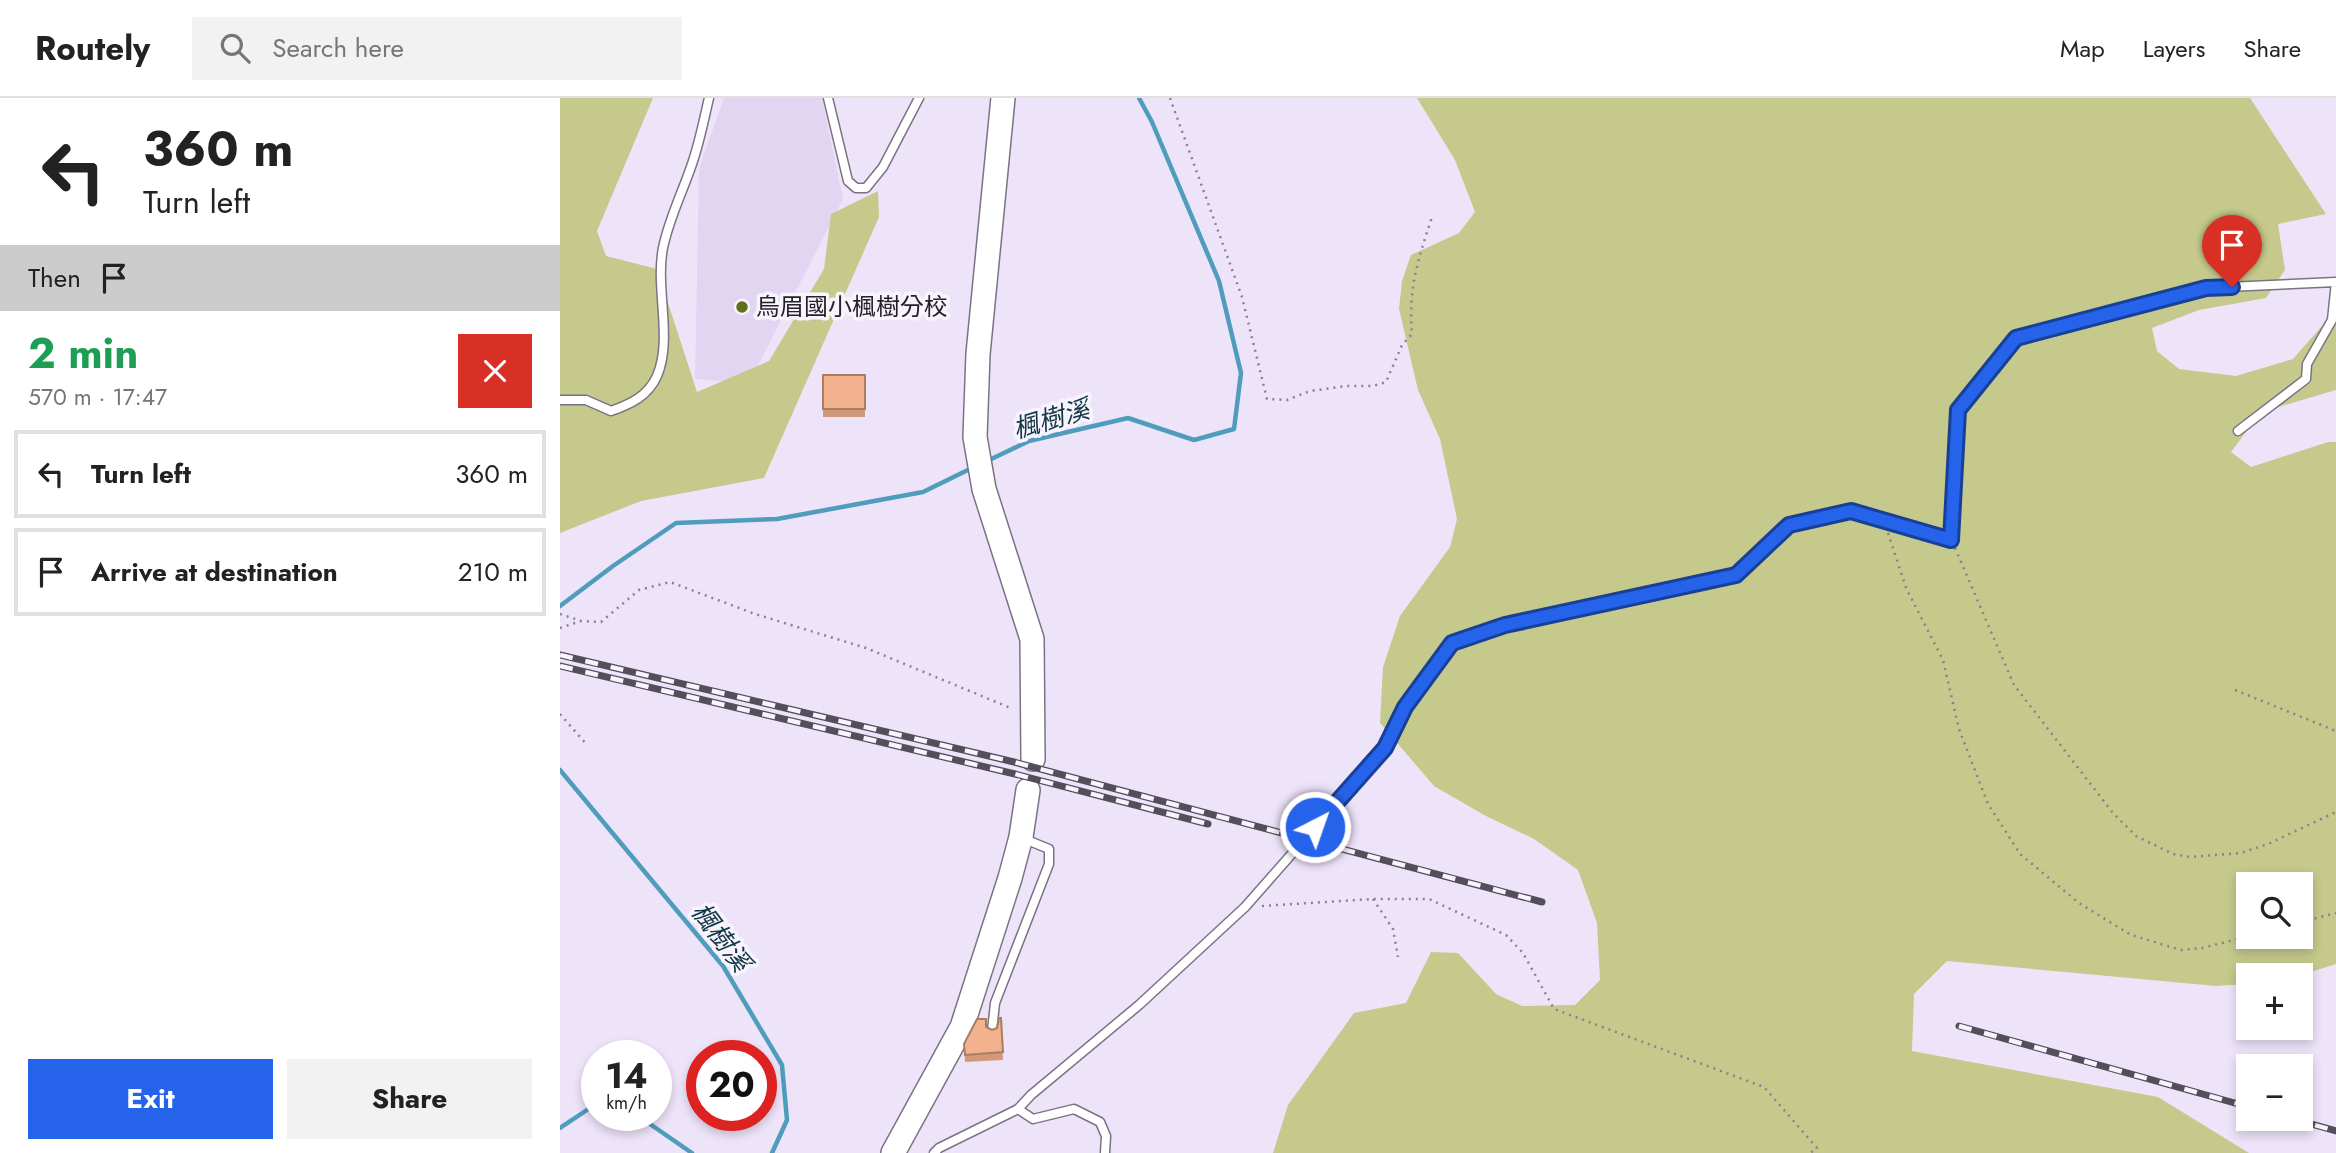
<!DOCTYPE html>
<html lang="en">
<head>
<meta charset="utf-8">
<style>
  :root { --surface:#fff; --page:#f2f2f2; --text:#222; --muted:#767676; --line:#e0e0e0; --accent:#2563eb }
  body { margin:0; font-family:Jost,"Noto Sans TC",sans-serif; background:var(--page); color:var(--text); height:100vh; display:flex; flex-direction:column; font-size:26px; white-space:nowrap }
  * { box-sizing:border-box; margin:0 }
  p { font-size:23px; color:var(--muted) }
  .icon { flex:none; width:38px; height:38px; fill:none; stroke:currentColor; stroke-width:2; stroke-linecap:round; stroke-linejoin:round }
  .map { position:relative; flex:1; overflow:hidden }
  .panel { display:flex; flex-direction:column; background:var(--surface); width:560px }
  .panel>* { flex:none }
  .guide { background:#fff; color:var(--text); overflow:hidden }
  .tools { position:absolute; left:1676px; top:774px; display:grid; gap:14px }
  .tools a { display:grid; place-items:center; width:77px; height:77px; border-radius:0px; background:var(--surface); box-shadow:0 4px 10px #0003; font-size:35px }
  .speed { position:absolute; left:21px; top:942px; display:flex; gap:14px; font-size:35px; font-weight:700; text-align:center }
  .speed>* { display:grid; place-content:center; width:91px; height:91px; border-radius:50%; background:var(--surface); box-shadow:0 4px 10px #0003; line-height:1 }
  .speed small { font-size:18px; font-weight:400 }
  .speed .limit { border:10px solid #d22; background:#fff; color:#111 }
  .pin { position:absolute; display:grid; place-items:center; width:60px; height:60px; color:#fff; margin:-72px -30px; border-radius:50% 50% 50% 0; rotate:-45deg; box-shadow:0 0 7px #0007 }
  .pin .icon { rotate:45deg }
  .me { position:absolute; width:77px; margin:-38px; rotate:41deg; stroke-linejoin:round; filter:drop-shadow(0 0 5px #0008) }
  .turn { display:flex; align-items:center; gap:24px; height:147px; padding:0 28px; font-size:32px }
  .turn .icon { width:91px; height:91px; stroke-width:2.5 }
  .turn b { display:block; font-size:49px; line-height:60px }
  .then { display:flex; align-items:center; height:66px; padding:0 28px; background:#0003; gap:14px; font-size:26px }
  .round { display:grid; place-items:center; flex:none; width:74px; height:74px; border-radius:0px; background:var(--page) }
  .summary { display:flex; align-items:center; justify-content:space-between; height:119px; padding:0 28px }
  h1 { font-size:42px; font-weight:700; line-height:52px; color:#1e9e55 }
  .action { display:flex; gap:14px; margin-top:auto; padding:14px 28px }
  .action a { flex:1; height:80px; border-radius:0px; background:var(--accent); color:#fff; font-size:28px; font-weight:700; line-height:80px; text-align:center }
  .action a+a { background:var(--page); color:var(--text) }
  ul { padding:0; list-style:none }
  li { display:flex; align-items:center; gap:21px; height:88px; margin:0 14px 10px; padding:0 14px; border:4px solid var(--line); border-radius:0px }
  li div { flex:1 }
  li b { display:block; font-size:26px }
  li em { font-style:normal }
  header { display:flex; align-items:center; gap:42px; box-sizing:border-box; height:98px; padding:0 35px; background:var(--surface); border-bottom:2px solid var(--line) }
  header strong { font-size:33px }
  nav { display:flex; gap:38px; margin-inline-start:auto; font-size:24px }
  .search { width:490px; height:63px; background:var(--page); display:flex; align-items:center; gap:18px; box-sizing:border-box; padding:0 24px; border-radius:0px; color:var(--muted); font-size:26px }
  main { display:flex; flex:1; min-height:0 }
  .map>svg:first-child { display:block }
  .built { fill:#e2d5f1 }
  .green { fill:#c5c98b; fill-rule:evenodd }
  .lines { fill:none; stroke-linecap:round; stroke-linejoin:round }
  .stream { stroke:#4f9cbd; stroke-width:4.5 }
  .lane-casing { stroke:#7b7285; stroke-width:11 }
  .secondary-casing { stroke:#7b7285; stroke-width:26 }
  .path { stroke:#888190; stroke-width:2.5; stroke-dasharray:2 5; stroke-linecap:butt }
  .lane { stroke:#fff; stroke-width:8 }
  .secondary { stroke:#fff; stroke-width:23 }
  .rail-casing { stroke:#544e5a; stroke-width:7 }
  .rail { stroke:#f8f4fd; stroke-width:4.5; stroke-dasharray:13; stroke-linecap:butt }
  .lane-bridge-casing { stroke:#7b7285; stroke-width:11; stroke-linecap:butt }
  .lane-bridge { stroke:#fff; stroke-width:8 }
  .wall { fill:#d1997a }
  .building { fill:#f3b28e; stroke:#aa7d63; stroke-width:2 }
  .route-casing { stroke:#184099; stroke-width:18 }
  .route { stroke:#2563eb; stroke-width:12 }
  .poi-dot { fill:#5c701e; stroke:#f8f4fd; stroke-width:2.5 }
  .labels { text-anchor:middle; stroke-width:7; stroke-linejoin:round; paint-order:stroke }
  .poi-label { font-size:24px; fill:#252129; stroke:#f8f4fd; text-anchor:start }
  .water-label { font-size:26px; font-style:italic; fill:#123644; stroke:#f8f4fd }
</style>
</head>
<body>
<header>
<strong>Routely</strong>
<div class="search"><svg class="icon" aria-label="search" viewBox="0 0 24 24"><circle cx="10" cy="10" r="6"/><path d="M15 15l6 6"/></svg>Search here</div>
<nav><a>Map</a><a>Layers</a><a>Share</a></nav>
</header>
<main>
<section class="panel">
<div class="guide">
<div class="turn"><svg class="icon" aria-label="left" viewBox="0 0 24 24"><path d="M17 20v-9H6M10 6l-5 5 5 5"/></svg><div><b>360 m</b>Turn left</div></div>
<div class="then">Then<svg class="icon" aria-label="arrive" viewBox="0 0 24 24"><path d="M6 21V4h12l-3 4 3 4H6"/></svg></div>
</div>
<div class="summary"><div><h1>2 min</h1><p>570 m · 17:47</p></div><a class="round" style="background:#d93025;color:#fff"><svg class="icon" aria-label="close" viewBox="0 0 24 24"><path d="M6 6l12 12M18 6L6 18"/></svg></a></div>
<ul>
<li><svg class="icon" aria-label="left" viewBox="0 0 24 24"><path d="M17 20v-9H6M10 6l-5 5 5 5"/></svg><div><b>Turn left</b></div><em>360 m</em></li>
<li><svg class="icon" aria-label="arrive" viewBox="0 0 24 24"><path d="M6 21V4h12l-3 4 3 4H6"/></svg><div><b>Arrive at destination</b></div><em>210 m</em></li>
</ul>
<div class="action"><a>Exit</a><a>Share</a></div>
</section>
<div class="map">
<svg width="1776" height="1055" viewBox="0 0 1776 1055">
  <rect width="100%" height="100%" fill="#eee4fa"/>
  <path class="built" d="M164 0H262L283 101 189 285 135 281 139 70Z"/>
  <g class="green">
    <path d="M0 0H93L37 133 46 158 97 171 137 294 209 263 264 171 271 116 318 93 319 119 204 380 81 403 0 435Z"/>
    <path d="M857 0H1690L1766 116 1718 126 1725 172 1706 200 1639 212 1592 230 1597 253 1619 271 1676 278 1733 261 1769 220 1776 216V292L1701 314 1671 354 1691 369 1768 344H1776V866L1741 877H1689V886L1656 888 1387 863 1354 896 1352 953 1598 999 1689 1055H713L728 1007 794 915 846 905 871 854 898 855 936 896 962 908 1015 907 1040 882 1037 825 1018 772 974 741 924 717 874 688 820 625 823 569 840 518 890 449 897 421 880 341 858 292 839 211 842 183 851 157 899 135 915 114 895 62ZM1689 786H1741V838H1689Z"/>
  </g>
  <g class="lines">
    <g class="stream">
      <path d="M425 364 469 343 568 320 634 342 674 331 681 275 659 183 592 24 579 0"/>
      <path d="M0 508 53 468 116 425 217 421 363 394 414 369"/>
      <path d="M0 672 163 868 222 967 227 1022 212 1055"/>
      <path d="M77 1017 132 1055"/>
      <path d="M0 1030 33 1008 37 1009"/>
    </g>
    <defs>
      <g id="lane">
        <path d="M268 0 288 83 296 90H306L323 69 359 0"/>
        <path d="M0 302H26L51 313C71 306 88 298 97 278 113 241 95 190 103 150 109 120 124 91 133 63 140 42 144 21 149 0"/>
        <path d="M825 650 845 609 892 545 945 527 1176 476 1229 427 1291 413 1391 442 1398 312 1456 240 1645 190 1776 184 1772 222 1747 266 1746 281 1678 333"/>
        <path d="M432 933 435 905 489 766V751L462 740"/>
        <path d="M458 1011 473 1021 514 1011 540 1024 546 1038 545 1055"/>
        <path d="M374 1055 379 1050 458 1011 471 997 579 907 685 809"/>
      </g>
      <g id="secondary">
        <path d="M443 0 418 256 415 339 424 391 472 541 473 661"/>
        <path d="M333 1055 402 929 450 780 461 739 468 692"/>
      </g>
    </defs>
    <use href="#lane" class="lane-casing"/>
    <use href="#secondary" class="secondary-casing"/>
    <g class="path">
      <path d="M610 0 682 199 707 301 727 302 750 293 786 288H813L826 284 842 247 852 236C848 190 858 162 872 119"/>
      <path d="M1328 435 1346 490 1383 562 1399 631 1428 706 1460 756 1519 805 1571 837 1621 852 1642 850 1689 838"/>
      <path d="M1395 450 1454 587 1553 715 1576 738 1613 756 1630 759 1681 755 1708 746 1776 714"/>
      <path d="M0 516 21 523 41 524 79 492 110 484 195 516 306 550 453 611"/>
      <path d="M0 530 21 523"/>
      <path d="M1675 592 1776 633"/>
      <path d="M0 616 27 647"/>
      <path d="M813 801 833 831 838 859"/>
      <path d="M702 808 813 801H869L946 837 963 855 994 911 1204 989 1257 1050 1250 1055"/>
      <path d="M1741 824 1776 815"/>
    </g>
    <use href="#lane" class="lane"/>
    <use href="#secondary" class="secondary"/>
    <defs>
      <g id="rail">
        <path d="M0 557 454 664 982 804"/>
        <path d="M0 568 455 676 648 726"/>
        <path d="M1399 928 1689 1009"/>
        <path d="M1730 1020 1776 1033"/>
      </g>
    </defs>
    <use href="#rail" class="rail-casing"/>
    <use href="#rail" class="rail"/>
    <defs>
      <path id="lane-bridge" d="M685 809 825 650"/>
    </defs>
    <use href="#lane-bridge" class="lane-bridge-casing"/>
    <use href="#lane-bridge" class="lane-bridge"/>
  </g>
  <g class="wall">
    <rect x="263" y="277" width="42" height="42"/>
    <path d="M441 920 443 962 405 964 404 946 437 930Z"/>
  </g>
  <g class="building">
    <rect x="263" y="277" width="42" height="34"/>
    <path d="M439 920H441L443 954 405 957 404 946 417 921H426V929L432 932 437 930Z"/>
  </g>
  <g class="lines">
    <defs>
      <path id="route" d="M755 729 825 650 845 609 892 545 945 527 1176 477 1229 427 1291 413 1391 442 1398 312 1456 240 1646 190 1672 189"/>
    </defs>
    <use href="#route" class="route-casing"/>
    <use href="#route" class="route"/>
  </g>
  <circle class="poi-dot" cx="182" cy="209" r="7"/>
  <g class="labels">
    <g class="poi-label">
      <text x="196" y="217">烏眉國小楓樹分校</text>
    </g>
    <g class="water-label">
      <text transform="translate(491 321) rotate(-16)" y="9">楓樹溪</text>
      <text transform="translate(161 839) rotate(53)" y="9">楓樹溪</text>
    </g>
  </g>
</svg>
<div class="tools">
<a><svg class="icon" aria-label="search" viewBox="0 0 24 24"><circle cx="10" cy="10" r="6"/><path d="M15 15l6 6"/></svg></a>
<a>+</a>
<a>−</a>
</div>
<div class="speed"><div>14<small>km/h</small></div><div class="limit">20</div></div>
<div class="pin" style="left:1672px;top:189px;background:#d93025"><svg class="icon" aria-label="arrive" viewBox="0 0 24 24"><path d="M6 21V4h12l-3 4 3 4H6"/></svg></div>
<svg class="me" style="left:755px;top:729px" viewBox="-20 -20 40 40"><circle r="17" fill="#2563eb" stroke="#fff" stroke-width="3"/><path d="M0-11L8 9 0 5-8 9z" fill="#fff"/></svg>
</div>
</main>
</body>
</html>
